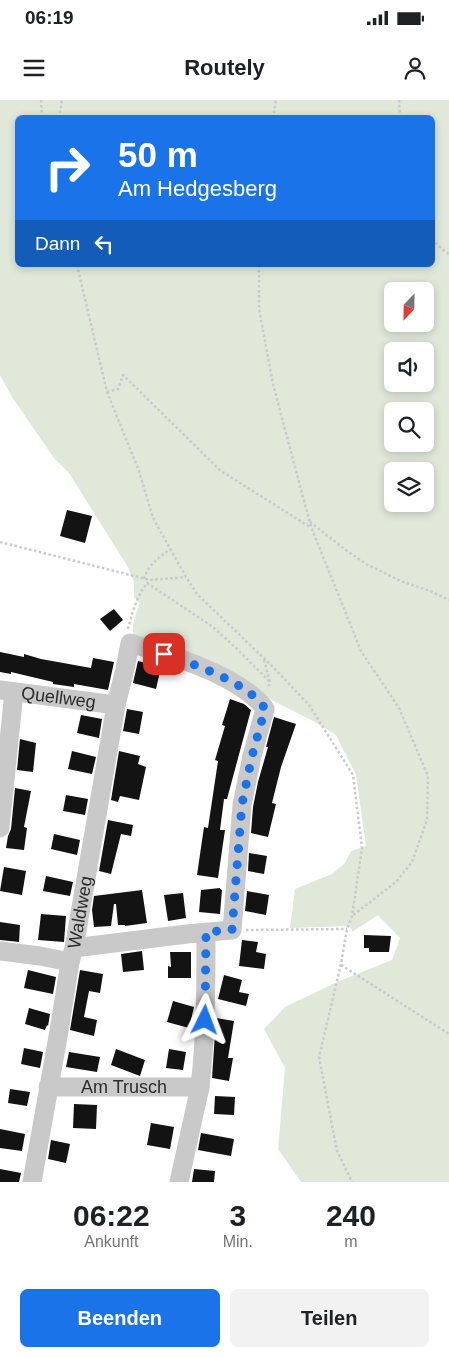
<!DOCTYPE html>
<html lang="de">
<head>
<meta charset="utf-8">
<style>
  :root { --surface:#fff; --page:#f2f2f2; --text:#202124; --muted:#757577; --accent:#1a73e8 }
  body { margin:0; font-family:Helvetica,sans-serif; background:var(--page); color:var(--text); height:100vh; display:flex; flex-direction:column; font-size:19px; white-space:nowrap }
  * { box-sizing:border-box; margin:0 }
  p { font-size:16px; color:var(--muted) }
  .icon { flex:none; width:28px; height:28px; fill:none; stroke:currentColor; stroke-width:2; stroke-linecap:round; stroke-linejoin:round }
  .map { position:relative; height:1082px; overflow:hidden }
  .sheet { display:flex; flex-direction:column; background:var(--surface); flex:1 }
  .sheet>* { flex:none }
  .hud { position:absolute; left:15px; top:15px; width:420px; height:152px; border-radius:8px; box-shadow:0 2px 8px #0003; background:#1a73e8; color:#fff; overflow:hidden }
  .needle { width:32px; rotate:202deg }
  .buttons { position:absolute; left:384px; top:182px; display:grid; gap:10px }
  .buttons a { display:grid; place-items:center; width:50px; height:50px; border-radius:8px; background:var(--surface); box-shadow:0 2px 8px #0003; font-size:25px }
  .pin { position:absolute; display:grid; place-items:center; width:42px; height:42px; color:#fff; margin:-21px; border-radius:10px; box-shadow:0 2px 8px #0006 }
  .me { position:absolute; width:55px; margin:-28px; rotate:3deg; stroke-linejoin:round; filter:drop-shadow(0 0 4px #0008) }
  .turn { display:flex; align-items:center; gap:18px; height:105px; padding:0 20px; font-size:22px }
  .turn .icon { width:65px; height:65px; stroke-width:2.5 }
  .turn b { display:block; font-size:35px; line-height:42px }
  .then { display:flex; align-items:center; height:48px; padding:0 20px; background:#0003; gap:10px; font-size:19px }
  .eta { display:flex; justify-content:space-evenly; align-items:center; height:85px; text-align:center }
  .eta b { font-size:30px; font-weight:800; line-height:35px }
  .button { display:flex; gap:10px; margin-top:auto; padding:10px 20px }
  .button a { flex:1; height:58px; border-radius:8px; background:var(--accent); color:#fff; font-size:20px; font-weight:800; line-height:58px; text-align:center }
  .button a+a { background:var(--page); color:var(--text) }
  .status { display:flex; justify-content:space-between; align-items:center; height:35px; padding:0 25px; background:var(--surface); direction:ltr }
  .status svg { height:14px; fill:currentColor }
  header { display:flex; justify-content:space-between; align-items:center; height:65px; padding:0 20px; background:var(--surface); font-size:22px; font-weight:800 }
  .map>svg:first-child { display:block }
  .green { fill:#e0e8da; fill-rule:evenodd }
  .building { fill:#131313 }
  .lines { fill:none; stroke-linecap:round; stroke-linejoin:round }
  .path { stroke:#c9c9c9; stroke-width:2.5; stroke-dasharray:2.5 2.5; stroke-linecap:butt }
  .minor { stroke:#c9c9c9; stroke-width:19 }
  .route { stroke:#1a73e8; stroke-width:9; stroke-dasharray:0 16.2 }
  .labels { text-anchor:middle; stroke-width:5; stroke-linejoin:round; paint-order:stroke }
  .street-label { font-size:18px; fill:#2c2c2c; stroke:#fff }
</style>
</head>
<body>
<div class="status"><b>06:19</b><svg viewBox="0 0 49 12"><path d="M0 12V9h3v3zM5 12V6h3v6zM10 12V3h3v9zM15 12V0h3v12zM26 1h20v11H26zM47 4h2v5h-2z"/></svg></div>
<header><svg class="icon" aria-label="menu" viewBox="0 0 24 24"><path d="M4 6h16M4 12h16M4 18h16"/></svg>Routely<svg class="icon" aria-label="person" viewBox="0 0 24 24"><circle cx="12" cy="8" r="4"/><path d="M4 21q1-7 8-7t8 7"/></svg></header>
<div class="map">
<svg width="449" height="1082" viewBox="0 0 449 1082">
  <rect width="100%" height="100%" fill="#fff"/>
  <path class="green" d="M0 0H449V1082H301L278 1049 285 968 264 929 285 907 337 882 392 860 400 838 378 815 352 832 350 826 290 828 295 789 332 774 345 763 351 751 366 746 356 675 336 635 313 621 266 597 134 538C131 525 135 516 140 503L134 497V482L128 467 69 373 54 358 12 297 0 275ZM18 18H432V165H18ZM392 191H425V224H392ZM392 251H425V284H392ZM392 311H425V344H392ZM392 371H425V404H392Z"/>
  <g class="building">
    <path d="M67 410 92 416 85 443 60 436Z"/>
    <path d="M114 509 123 520 110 531 100 519Z"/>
    <path d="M0 552 24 557V554L41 559 91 568 93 558 114 562 108 590 74 584V587L53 584V582L11 572V574L0 572Z"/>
    <path d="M138 561 161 567 156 589 133 583Z"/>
    <path d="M230 599 244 604 251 610 227 699H224L220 730H225L218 778 197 775 204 727 208 728 218 661 215 660 225 626 222 625Z"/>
    <path d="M127 609 143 612 139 634 123 631Z"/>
    <path d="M81 615 102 619 99 638 77 633Z"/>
    <path d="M274 617 296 624 281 667 272 703 276 704 268 737 251 733 253 707 258 682 268 647H266Z"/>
    <path d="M20 639 36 643 33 672 17 670Z"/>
    <path d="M72 651 96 657 92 674 68 669Z"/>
    <path d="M119 651 140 656 138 664 146 667 139 700 120 696 118 702 111 700Z"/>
    <path d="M15 688 31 691 24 727 27 728 24 750 6 748 8 736 11 729Z"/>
    <path d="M66 695 88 699 85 715 63 711Z"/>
    <path d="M108 720 133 725 131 736 121 734 111 774 99 771Z"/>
    <path d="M54 734 80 740 77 755 51 749Z"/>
    <path d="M249 753 267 756 264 774 248 771Z"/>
    <path d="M4 767 26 771 22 795 0 791Z"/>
    <path d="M46 776 73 782 70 796 43 791Z"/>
    <path d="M220 788V789L222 790 220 814 199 812 201 790Z"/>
    <path d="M142 790 147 823 125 826V825H118L116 804H114L111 826 94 827 92 810 94 796Z"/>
    <path d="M247 791 269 795 266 815 245 811Z"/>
    <path d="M183 793 186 818 168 821 164 795Z"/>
    <path d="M41 814 66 816 64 842 38 840Z"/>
    <path d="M0 822 20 825 19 842 0 840Z"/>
    <path d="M364 835 391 836 389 852H369V848H364Z"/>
    <path d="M242 840 258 842 256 852 266 854 264 869 239 866Z"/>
    <path d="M142 851 144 870 123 872 121 854Z"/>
    <path d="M170 852H191V878H168V866L171 867Z"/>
    <path d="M28 870 56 877 53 894 24 888Z"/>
    <path d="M80 870 103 874 100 893 89 891 84 917 97 920 94 936 70 930Z"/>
    <path d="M224 875 242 880 239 892 249 894 246 906 218 899Z"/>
    <path d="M173 901 194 907 189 928 167 922Z"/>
    <path d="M29 908 50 914 48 926 47 925 45 930 25 924Z"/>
    <path d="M216 918 234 921 228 958H233L229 981 212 978Z"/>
    <path d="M24 948 43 952 40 968 21 964Z"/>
    <path d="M116 949 145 960 140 976 111 965Z"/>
    <path d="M169 949 186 952 183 970 166 968Z"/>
    <path d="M69 952 100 957 97 972 66 967Z"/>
    <path d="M10 989 30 992 27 1006 8 1003Z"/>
    <path d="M215 996 235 997 234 1015 214 1014Z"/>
    <path d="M74 1004 97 1005 96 1029 73 1028Z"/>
    <path d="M151 1023 174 1027 170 1049 147 1045Z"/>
    <path d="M0 1029 25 1034 22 1051 0 1048Z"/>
    <path d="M201 1033 234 1039 231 1056 198 1050Z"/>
    <path d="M51 1040 70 1044 66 1063 48 1059Z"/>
    <path d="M0 1069 21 1073 19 1082H0Z"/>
    <path d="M194 1069 215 1071 214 1082H192Z"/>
  </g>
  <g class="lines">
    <g class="path">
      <path d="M41 0 42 18"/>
      <path d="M399 0 400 18"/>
      <path d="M59 18 62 0"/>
      <path d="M273 18 276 0"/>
      <path d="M432 139 442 149 449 154"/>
      <path d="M77 165 107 292 139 371 153 418 186 477 197 494 272 566 309 605 353 675 362 748 352 816 347 829 341 864 319 957 337 1051 352 1082"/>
      <path d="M259 165V209L273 284 311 427 361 551 399 608 428 676 427 720 412 762 396 782 352 816"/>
      <path d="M107 292 118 289 123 275 221 371 310 427"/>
      <path d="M310 422 343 448 366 464 401 481 430 491 449 500"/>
      <path d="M0 442 150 480 186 477"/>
      <path d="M144 479C149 463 158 459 170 449"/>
      <path d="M147 483 213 527 237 549 270 582"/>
      <path d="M128 529C132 513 137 495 148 482"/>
      <path d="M264 560 270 582 268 588"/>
      <path d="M246 830 347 829"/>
      <path d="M341 865 449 934"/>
    </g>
    <g class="minor">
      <path id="s1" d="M0 590 116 605"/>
      <path d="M0 728 14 592"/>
      <path d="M0 851 40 856 70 862"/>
      <path id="s2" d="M48 987H200"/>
      <path id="s3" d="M32 1082 59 931 70 862 74 848 116 605 125 569 130 543C170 556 214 567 249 593 255 598 261 602 265 609L252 656 242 705 232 830 187 834 74 848"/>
      <path d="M179 1082 200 987C206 935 206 884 206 832"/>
    </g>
  </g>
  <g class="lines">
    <path class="route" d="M164 554C191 563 251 584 265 609L252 656 242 704 232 830 206 832 205 920"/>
  </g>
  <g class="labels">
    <g class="street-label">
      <text dy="6" stroke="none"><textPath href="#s1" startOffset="59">Quellweg</textPath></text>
      <text dy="6" stroke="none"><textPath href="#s3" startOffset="274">Waldweg</textPath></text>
      <text dy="6" stroke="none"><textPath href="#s2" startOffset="76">Am Trusch</textPath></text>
    </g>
  </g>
</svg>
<div class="buttons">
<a><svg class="needle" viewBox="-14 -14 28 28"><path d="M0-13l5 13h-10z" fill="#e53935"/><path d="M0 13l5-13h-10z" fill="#757577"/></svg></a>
<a><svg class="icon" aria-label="sound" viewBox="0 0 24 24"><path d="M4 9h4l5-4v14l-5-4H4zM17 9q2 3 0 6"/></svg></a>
<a><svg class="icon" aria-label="search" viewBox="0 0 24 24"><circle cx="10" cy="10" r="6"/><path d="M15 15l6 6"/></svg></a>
<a><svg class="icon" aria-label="layers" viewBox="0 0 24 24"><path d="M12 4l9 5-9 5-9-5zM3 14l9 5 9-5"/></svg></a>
</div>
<div class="pin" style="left:164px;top:554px;background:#d93025"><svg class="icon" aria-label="arrive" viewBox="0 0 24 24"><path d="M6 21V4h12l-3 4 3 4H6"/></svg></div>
<svg class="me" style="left:205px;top:920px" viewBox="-20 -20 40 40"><path d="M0-17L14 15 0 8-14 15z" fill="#1a73e8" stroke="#fff" stroke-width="4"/></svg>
<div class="hud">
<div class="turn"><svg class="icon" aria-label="right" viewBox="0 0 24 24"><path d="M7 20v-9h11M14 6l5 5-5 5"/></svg><div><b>50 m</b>Am Hedgesberg</div></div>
<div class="then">Dann<svg class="icon" aria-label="left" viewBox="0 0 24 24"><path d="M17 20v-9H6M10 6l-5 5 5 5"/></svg></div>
</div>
</div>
<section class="sheet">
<div class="eta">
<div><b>06:22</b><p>Ankunft</p></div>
<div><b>3</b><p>Min.</p></div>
<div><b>240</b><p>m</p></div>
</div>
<div class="button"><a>Beenden</a><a>Teilen</a></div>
</section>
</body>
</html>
